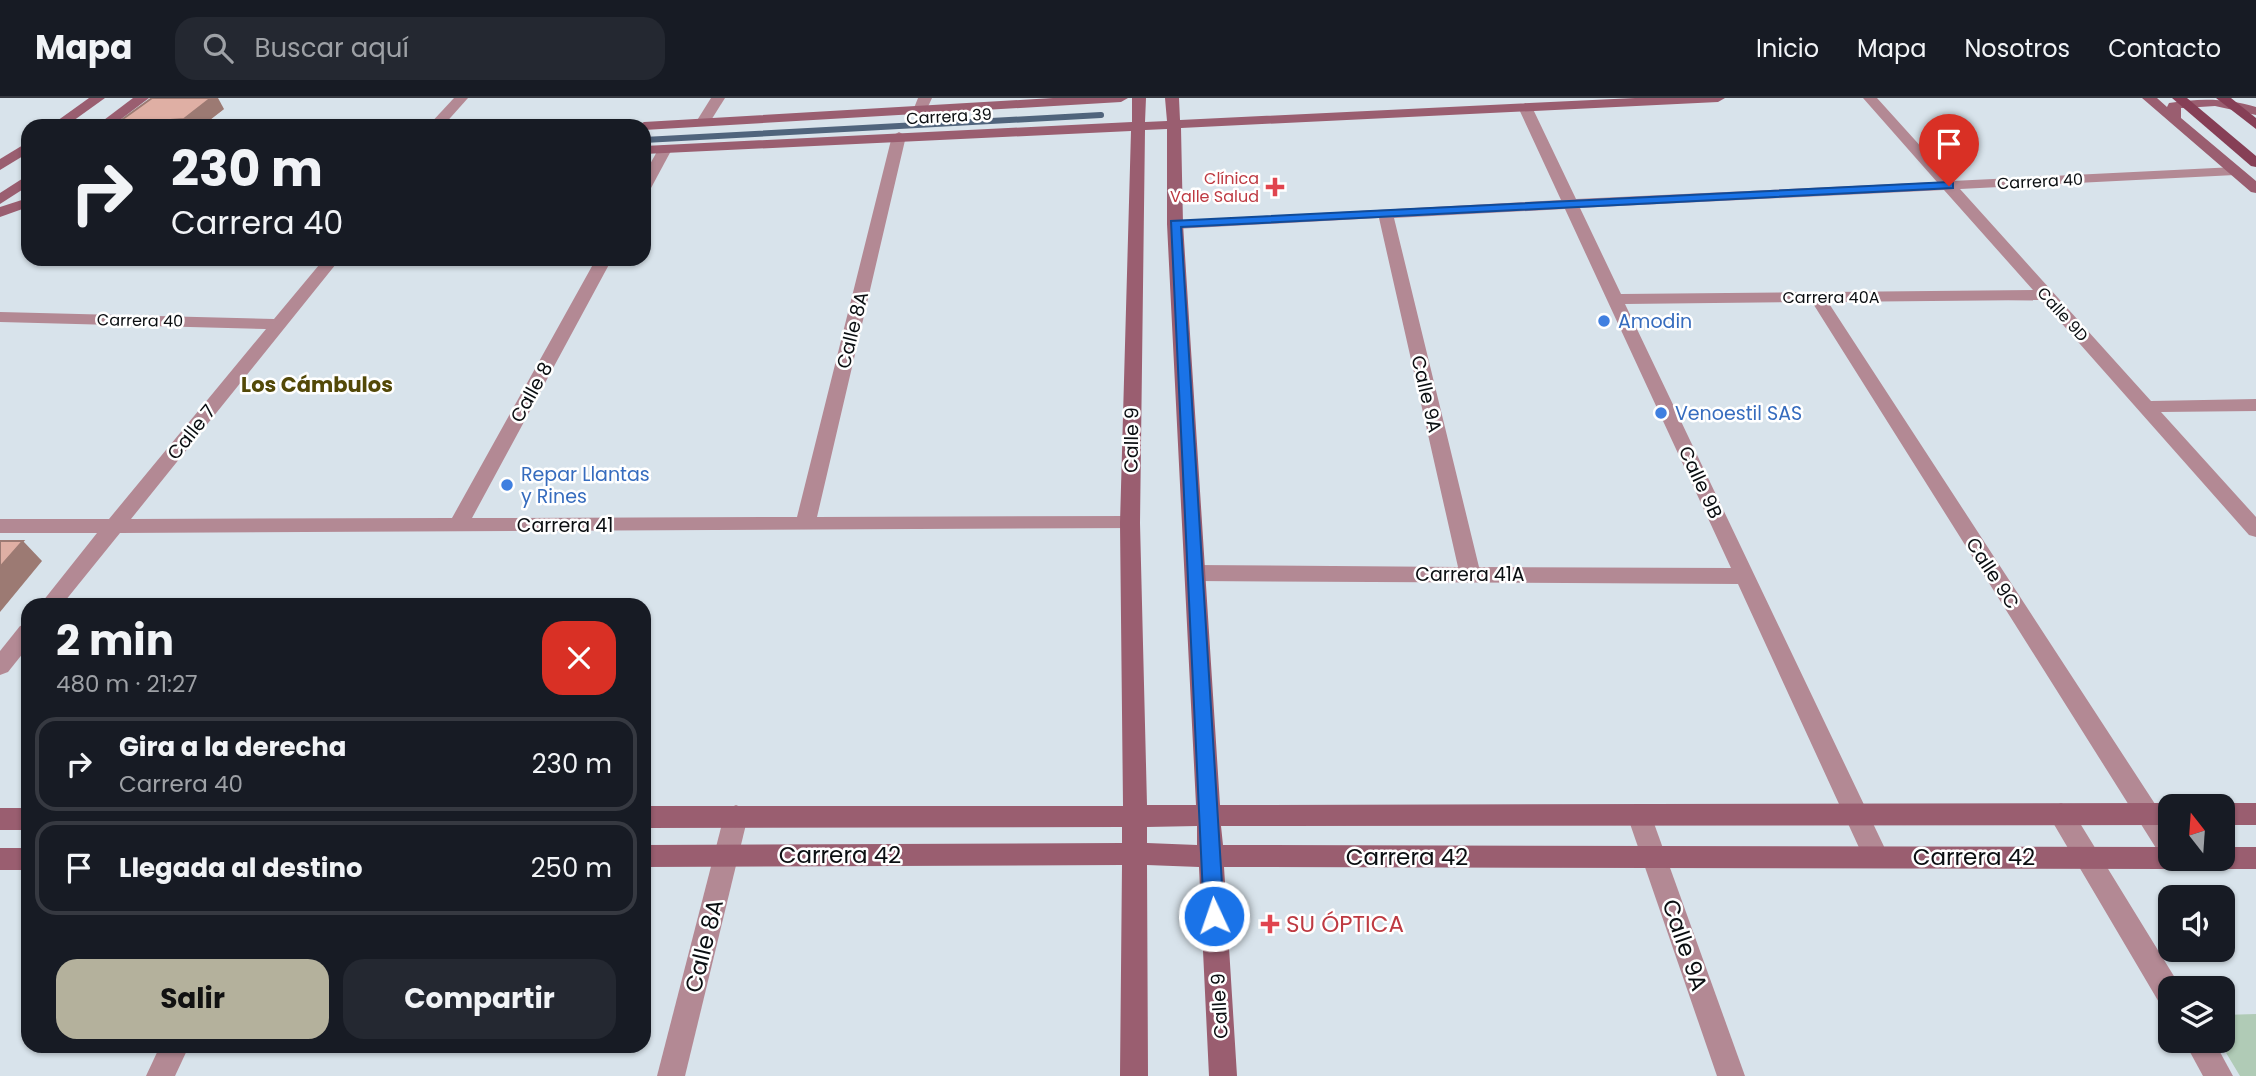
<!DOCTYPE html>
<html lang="es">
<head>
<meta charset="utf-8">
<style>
  :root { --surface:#171b24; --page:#242831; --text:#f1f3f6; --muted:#9ea1a6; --line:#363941; --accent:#b4b19c }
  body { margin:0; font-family:Poppins,sans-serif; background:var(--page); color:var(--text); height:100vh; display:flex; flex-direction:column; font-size:26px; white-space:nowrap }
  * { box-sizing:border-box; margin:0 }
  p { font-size:23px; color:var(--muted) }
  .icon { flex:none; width:38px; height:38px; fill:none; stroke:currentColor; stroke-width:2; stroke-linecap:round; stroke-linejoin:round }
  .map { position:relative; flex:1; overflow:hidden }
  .sheet { position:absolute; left:21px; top:500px; width:630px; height:455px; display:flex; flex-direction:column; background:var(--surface); border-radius:21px; box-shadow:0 2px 5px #0004 }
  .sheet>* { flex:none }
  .hud { position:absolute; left:21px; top:21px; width:630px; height:147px; border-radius:21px; box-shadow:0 2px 5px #0004; background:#171b24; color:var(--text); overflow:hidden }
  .needle { width:46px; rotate:343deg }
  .controls { position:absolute; left:2158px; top:696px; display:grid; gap:14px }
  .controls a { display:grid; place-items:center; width:77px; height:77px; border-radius:14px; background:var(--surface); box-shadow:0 2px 5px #0004; font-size:35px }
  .pin { position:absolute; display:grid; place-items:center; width:60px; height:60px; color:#fff; margin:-72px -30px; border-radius:50% 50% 50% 0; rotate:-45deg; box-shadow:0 0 7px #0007 }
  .pin .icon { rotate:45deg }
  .me { position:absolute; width:77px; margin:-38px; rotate:357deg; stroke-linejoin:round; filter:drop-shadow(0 0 5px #0008) }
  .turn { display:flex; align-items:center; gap:24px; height:147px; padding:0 35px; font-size:32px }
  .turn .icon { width:91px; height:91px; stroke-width:2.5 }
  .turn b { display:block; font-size:49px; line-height:60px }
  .round { display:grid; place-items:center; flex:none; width:74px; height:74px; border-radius:21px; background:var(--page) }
  .head { display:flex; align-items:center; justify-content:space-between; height:119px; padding:0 35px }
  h1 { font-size:42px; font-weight:700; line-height:52px }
  .cta { display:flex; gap:14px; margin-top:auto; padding:14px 35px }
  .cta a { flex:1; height:80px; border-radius:21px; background:var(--accent); color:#111; font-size:28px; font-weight:700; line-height:80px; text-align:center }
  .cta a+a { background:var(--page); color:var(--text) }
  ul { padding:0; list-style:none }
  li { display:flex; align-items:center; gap:21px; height:94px; margin:0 14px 10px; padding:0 21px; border:4px solid var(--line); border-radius:21px }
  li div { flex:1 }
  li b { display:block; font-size:26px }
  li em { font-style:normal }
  header { display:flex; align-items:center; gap:42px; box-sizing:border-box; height:98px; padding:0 35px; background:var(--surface); border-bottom:2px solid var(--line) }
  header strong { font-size:33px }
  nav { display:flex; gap:38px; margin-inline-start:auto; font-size:24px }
  .search { width:490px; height:63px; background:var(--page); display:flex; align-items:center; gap:18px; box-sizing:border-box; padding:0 24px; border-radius:21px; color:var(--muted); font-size:26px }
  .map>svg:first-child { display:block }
  .green { fill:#b0cbb6 }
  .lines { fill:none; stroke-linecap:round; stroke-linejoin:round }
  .stream { stroke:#50647c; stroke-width:6 }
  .street { fill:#b38994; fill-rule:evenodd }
  .secondary { fill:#9a5e70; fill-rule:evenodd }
  .primary { fill:#863f56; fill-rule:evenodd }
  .wall { fill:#c0968d }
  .shaded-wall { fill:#9c7a73 }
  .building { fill:#dfafa4; stroke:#9c7a73; stroke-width:2 }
  .route { fill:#1a73e8; stroke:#114b97; stroke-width:2 }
  .health-dot { fill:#e0444e; stroke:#fff; stroke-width:2.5 }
  .shop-dot { fill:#3f7fe0; stroke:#fff; stroke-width:2.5 }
  .labels { text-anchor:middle; stroke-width:5; stroke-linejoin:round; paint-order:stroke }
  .far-street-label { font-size:16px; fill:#0a0e11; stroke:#fff }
  .far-health-label { font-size:16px; fill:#be3a42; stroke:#fff; text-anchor:end }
  .shop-label { font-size:19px; fill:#366cbe; stroke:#fff; text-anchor:start }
  .street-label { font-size:19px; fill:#0a0e11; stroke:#fff }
  .neighbourhood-label { font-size:21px; font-weight:bold; fill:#534908; stroke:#fff }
  .near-street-label { font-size:23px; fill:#0a0e11; stroke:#fff }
  .near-health-label { font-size:23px; fill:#be3a42; stroke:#fff; text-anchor:start }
</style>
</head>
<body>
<header>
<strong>Mapa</strong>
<div class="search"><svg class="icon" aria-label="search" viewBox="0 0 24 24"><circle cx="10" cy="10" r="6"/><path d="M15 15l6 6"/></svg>Buscar aquí</div>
<nav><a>Inicio</a><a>Mapa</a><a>Nosotros</a><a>Contacto</a></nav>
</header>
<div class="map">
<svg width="2256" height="978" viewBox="0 0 2256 978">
  <rect width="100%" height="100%" fill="#d8e3eb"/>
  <path class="green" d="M2256 916V978H2240L2219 943H2222L2223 917Z"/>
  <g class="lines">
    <path class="stream" d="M644 42 1101 17"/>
    <g class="street">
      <path d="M454 0H468L443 28H428Z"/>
      <path d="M711 0H725L708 27H698L696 24Z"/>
      <path d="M918 0H932L926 13H916L914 10Z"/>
      <path d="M1863 0H1877L1952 83 2235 69 2242 73 2235 77 1960 91 2151 303 2256 301V313L2161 314 2256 419V439L2249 437 2041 202 1828 204 2170 729V761L2161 758 1812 204 1625 206 1889 759 1885 767 1876 770 1867 767 1738 486 1195 483 1188 480 1185 475 1188 470 1195 467 1458 469 1379 120 1175 131 1170 129 1167 126 1170 123 1561 102 1518 9 1525 5 1532 9 1576 101 1937 84ZM1944 92 2033 192 1621 196 1580 110ZM1565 111 1731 470 1479 469 1394 120Z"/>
      <path d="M899 34 906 38 817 419 1130 418 1137 420 1140 425 1137 430 120 435 61 508H39L97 435H0V421H109L266 231 0 224V214L274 221 324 161H340L131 421 452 420 596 161H612L472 420 797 419 892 38Z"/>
      <path d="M665 47 672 51 651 90 644 94V77L660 48Z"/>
      <path d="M28 526V549L8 574 0 577V553L20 528Z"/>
      <path d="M2061 705 2070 709 2180 888 2181 891H2170V910L2160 906 2052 723 2049 716 2052 709Z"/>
      <path d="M1639 706 1648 710 1651 717 1745 978H1717L1627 717 1630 710Z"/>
      <path d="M736 707 745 711 748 718 685 978H657L724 718 727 711Z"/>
      <path d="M2184 943H2214L2233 978H2203Z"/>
      <path d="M160 948H189L175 978H146Z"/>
    </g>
    <g class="secondary">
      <path d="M89 0H105L66 28H50Z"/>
      <path d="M133 0H149L112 28H96Z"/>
      <path d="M1053 0H1128L1121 4 644 32V28H637L644 24Z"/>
      <path d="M1132 0H1146L1145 24 1167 23 1165 0H1179L1180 22 1635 0H1725L1718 4 1181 30 1183 126 1220 707 2170 705 2179 709H2170V727L1221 728 1223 747 2170 749V761H2182L2179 768 2170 771 1224 769 1237 978H1209L1199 769 1147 767 1148 978H1120L1122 767 644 769V747L1122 745V729L644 730V708H1123L1120 425 1131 33 644 56V48L1132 24ZM1167 31V126L1196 707H1147L1140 425 1145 32ZM1197 728V747L1147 745V729Z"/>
      <path d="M2142 0H2157L2167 9 2169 5C2199 0 2227 0 2256 9V17L2215 8 2184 10H2181V20L2256 83V95L2251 94Z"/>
      <path d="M28 44V55L0 72V61Z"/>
      <path d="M28 77V88L0 106V95Z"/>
      <path d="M28 100V109L0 119V109Z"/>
      <path d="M2222 705H2256V727H2222V709H2213Z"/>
      <rect x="0" y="710" width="28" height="22"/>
      <path d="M2222 749H2256V771H2222L2213 768 2210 761H2222Z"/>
      <rect x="0" y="750" width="28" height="22"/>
    </g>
    <g class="primary">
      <path d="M2172 0H2187L2256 58V69L2251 68Z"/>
      <path d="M2216 0H2231L2256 20V31Z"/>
    </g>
  </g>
  <path class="wall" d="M224 11 202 28H117L116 26Z"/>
  <g class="shaded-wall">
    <path d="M211 0H218L224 11 202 28H188L184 21Z"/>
    <path d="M23 443 42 463 0 514V469Z"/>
  </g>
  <g class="building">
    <path d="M152 0H211L184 21 116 26Z"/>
    <path d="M0 443H23L0 469Z"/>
  </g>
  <path class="route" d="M1949 84 1953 85V90L1181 129 1224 818 1221 824 1214 827 1207 824 1204 818 1171 123Z"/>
  <g class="health-dot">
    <path d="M1271.5 78.5h7v7h7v7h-7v7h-7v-7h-7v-7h7z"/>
    <path d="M1266.5 815.5h7v7h7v7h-7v7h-7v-7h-7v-7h7z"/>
  </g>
  <g class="shop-dot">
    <circle cx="1604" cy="223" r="7"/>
    <circle cx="1661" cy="315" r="7"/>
    <circle cx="507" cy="387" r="7"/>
  </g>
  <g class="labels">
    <g class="far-street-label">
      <text transform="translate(949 18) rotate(-3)" y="6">Carrera 39</text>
      <text transform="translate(2040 83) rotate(-3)" y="6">Carrera 40</text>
      <text x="1831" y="205">Carrera 40A</text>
      <text transform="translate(2063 216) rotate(48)" y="6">Calle 9D</text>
      <text transform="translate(140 222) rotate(1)" y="6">Carrera 40</text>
    </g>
    <g class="far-health-label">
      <text x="1259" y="86">Clínica<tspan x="1259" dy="18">Valle Salud</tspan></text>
    </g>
    <g class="shop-label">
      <text x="1618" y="230">Amodin</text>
      <text x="1675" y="322">Venoestil SAS</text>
      <text x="521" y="383">Repar Llantas<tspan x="521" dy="22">y Rines</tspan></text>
    </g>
    <g class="street-label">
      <text transform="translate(852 232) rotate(-76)" y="7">Calle 8A</text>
      <text transform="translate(531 294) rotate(-61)" y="7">Calle 8</text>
      <text transform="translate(1427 296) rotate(77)" y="7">Calle 9A</text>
      <text transform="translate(191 334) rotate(-51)" y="7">Calle 7</text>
      <text transform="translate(1131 342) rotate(-89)" y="7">Calle 9</text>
      <text transform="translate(1701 384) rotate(65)" y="7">Calle 9B</text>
      <text x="565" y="434">Carrera 41</text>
      <text transform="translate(1993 475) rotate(57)" y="7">Calle 9C</text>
      <text x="1470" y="483">Carrera 41A</text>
      <text transform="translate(1219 908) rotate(-93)" y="7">Calle 9</text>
    </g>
    <g class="neighbourhood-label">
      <text x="317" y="294">Los Cámbulos</text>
    </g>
    <g class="near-street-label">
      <text x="840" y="765">Carrera 42</text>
      <text x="1407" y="767">Carrera 42</text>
      <text x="1974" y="767">Carrera 42</text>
      <text transform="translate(1685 847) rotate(71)" y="8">Calle 9A</text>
      <text transform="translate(704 848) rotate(-76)" y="8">Calle 8A</text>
    </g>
    <g class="near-health-label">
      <text x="1286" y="834">SU ÓPTICA</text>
    </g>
  </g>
</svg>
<div class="controls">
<a><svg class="needle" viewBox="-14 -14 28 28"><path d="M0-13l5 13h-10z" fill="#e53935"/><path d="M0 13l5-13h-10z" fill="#9ea1a6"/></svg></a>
<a><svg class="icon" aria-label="sound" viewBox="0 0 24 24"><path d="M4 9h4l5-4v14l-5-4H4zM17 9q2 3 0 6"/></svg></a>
<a><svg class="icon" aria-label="layers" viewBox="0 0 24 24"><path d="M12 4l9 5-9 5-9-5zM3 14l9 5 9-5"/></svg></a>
</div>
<div class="pin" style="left:1949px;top:88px;background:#d93025"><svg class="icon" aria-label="arrive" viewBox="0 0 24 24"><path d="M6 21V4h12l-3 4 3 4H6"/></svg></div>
<svg class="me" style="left:1214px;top:818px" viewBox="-20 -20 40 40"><circle r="17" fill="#1a73e8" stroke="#fff" stroke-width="3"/><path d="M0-11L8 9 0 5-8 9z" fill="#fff"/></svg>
<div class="hud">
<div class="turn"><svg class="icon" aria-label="right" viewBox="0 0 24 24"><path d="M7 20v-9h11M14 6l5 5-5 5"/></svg><div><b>230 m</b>Carrera 40</div></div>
</div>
<section class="sheet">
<div class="head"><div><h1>2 min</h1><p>480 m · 21:27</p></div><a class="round" style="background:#d93025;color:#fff"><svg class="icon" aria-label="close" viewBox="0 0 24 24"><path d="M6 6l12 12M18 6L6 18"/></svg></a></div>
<ul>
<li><svg class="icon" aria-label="right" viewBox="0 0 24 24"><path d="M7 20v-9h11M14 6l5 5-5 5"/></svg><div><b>Gira a la derecha</b><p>Carrera 40</p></div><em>230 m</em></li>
<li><svg class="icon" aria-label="arrive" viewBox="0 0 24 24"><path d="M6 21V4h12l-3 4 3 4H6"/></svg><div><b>Llegada al destino</b></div><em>250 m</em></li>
</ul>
<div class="cta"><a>Salir</a><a>Compartir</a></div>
</section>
</div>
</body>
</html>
